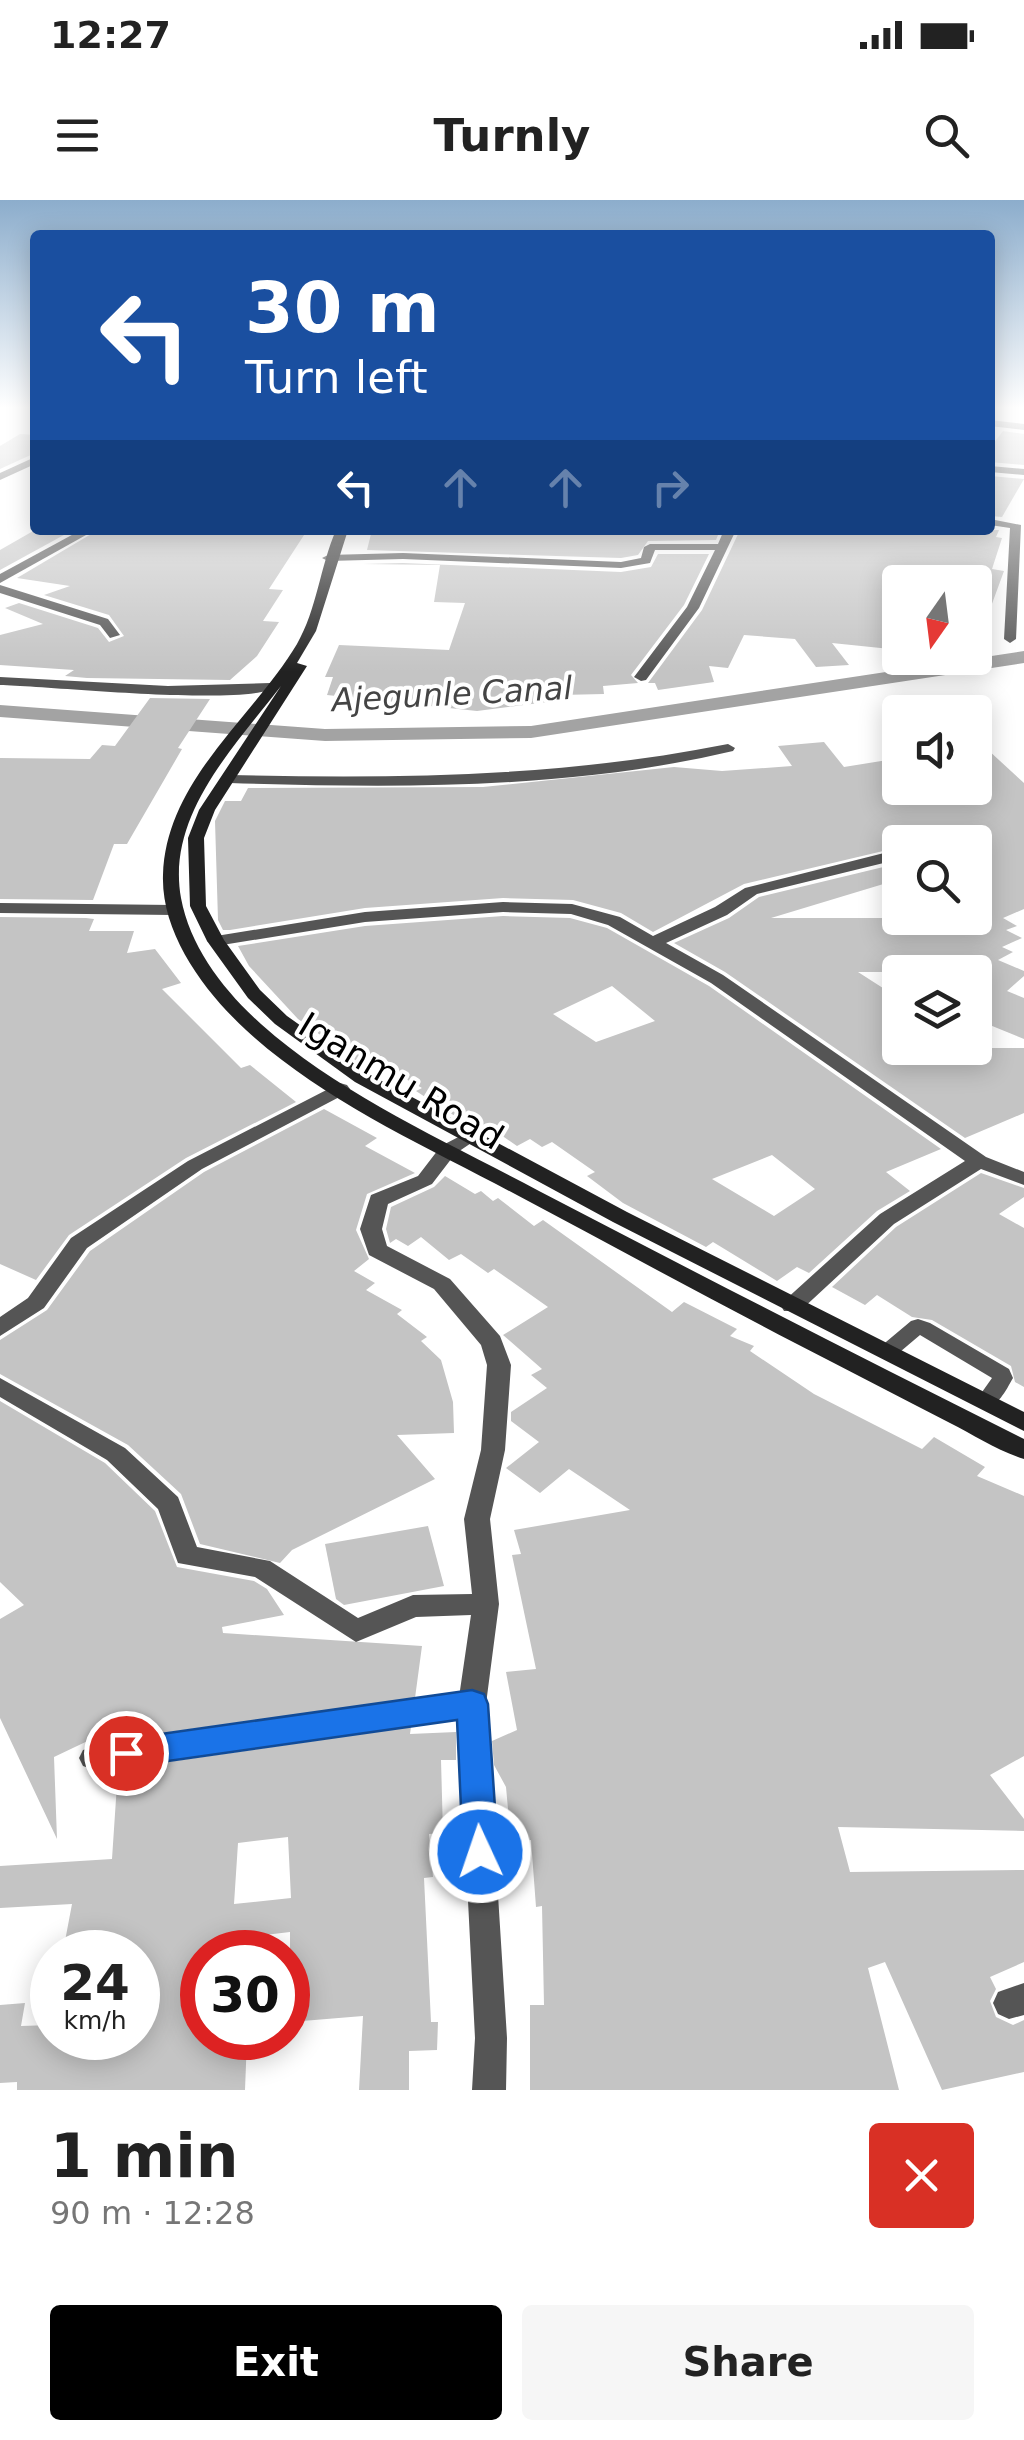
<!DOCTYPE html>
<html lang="en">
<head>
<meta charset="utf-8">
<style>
  :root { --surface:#fff; --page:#f6f6f6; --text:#222; --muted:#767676; --accent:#000 }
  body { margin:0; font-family:"DejaVu Sans",sans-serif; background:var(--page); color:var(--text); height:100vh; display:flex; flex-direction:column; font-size:38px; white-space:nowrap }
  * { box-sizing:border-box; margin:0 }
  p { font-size:32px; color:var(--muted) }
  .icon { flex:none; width:55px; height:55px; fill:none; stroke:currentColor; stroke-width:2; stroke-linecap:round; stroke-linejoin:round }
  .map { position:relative; height:1890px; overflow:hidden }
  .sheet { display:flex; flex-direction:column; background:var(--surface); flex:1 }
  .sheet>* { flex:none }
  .banner { position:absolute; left:30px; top:30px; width:965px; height:305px; border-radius:10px; box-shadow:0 5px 25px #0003; background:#1a4fa0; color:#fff; overflow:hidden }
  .needle { width:65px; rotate:194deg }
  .tools { position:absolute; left:882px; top:365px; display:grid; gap:20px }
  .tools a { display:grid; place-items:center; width:110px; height:110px; border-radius:10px; background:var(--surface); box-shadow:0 5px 25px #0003; font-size:50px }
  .speed { position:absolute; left:30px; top:1730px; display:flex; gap:20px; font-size:50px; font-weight:700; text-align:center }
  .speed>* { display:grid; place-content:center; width:130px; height:130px; border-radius:50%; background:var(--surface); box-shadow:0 5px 25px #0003; line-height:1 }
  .speed small { font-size:25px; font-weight:400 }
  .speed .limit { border:15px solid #d22; background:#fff; color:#111 }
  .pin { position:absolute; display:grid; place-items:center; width:85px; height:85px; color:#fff; margin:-42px; border:5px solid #fff; border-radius:50%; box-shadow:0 2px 10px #0007 }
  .me { position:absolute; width:110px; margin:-55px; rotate:357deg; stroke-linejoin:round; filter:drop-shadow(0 0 8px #0008) }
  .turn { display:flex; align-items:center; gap:35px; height:210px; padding:0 50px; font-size:45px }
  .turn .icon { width:130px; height:130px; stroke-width:2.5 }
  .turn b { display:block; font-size:70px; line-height:85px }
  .lanes { display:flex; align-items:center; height:95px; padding:0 50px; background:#0003; justify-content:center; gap:50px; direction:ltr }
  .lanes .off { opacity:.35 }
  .round { display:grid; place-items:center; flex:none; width:105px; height:105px; border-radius:10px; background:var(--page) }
  .overview { display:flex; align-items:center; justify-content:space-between; height:170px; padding:0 50px }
  h1 { font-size:60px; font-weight:800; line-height:75px }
  .button { display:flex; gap:20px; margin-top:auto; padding:20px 50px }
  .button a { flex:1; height:115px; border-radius:10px; background:var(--accent); color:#fff; font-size:40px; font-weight:800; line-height:115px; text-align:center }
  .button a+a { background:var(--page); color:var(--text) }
  .status { display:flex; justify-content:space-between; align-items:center; height:70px; padding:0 50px; background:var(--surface); direction:ltr }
  .status svg { height:28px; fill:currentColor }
  header { display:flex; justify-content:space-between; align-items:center; height:130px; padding:0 50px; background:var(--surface); font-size:45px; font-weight:800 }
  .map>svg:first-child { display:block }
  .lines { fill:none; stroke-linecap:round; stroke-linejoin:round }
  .canal { fill:#a3a3a3; fill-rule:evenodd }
  .building { fill:#c4c4c4; fill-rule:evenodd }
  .lane { fill:#555; fill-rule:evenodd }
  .street { fill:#555; fill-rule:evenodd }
  .secondary { fill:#222; fill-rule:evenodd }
  .route { fill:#1a73e8; stroke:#114b97; stroke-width:2.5 }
  .labels { text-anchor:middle; stroke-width:8; stroke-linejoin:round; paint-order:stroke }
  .far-water-label { font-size:32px; font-style:italic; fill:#444; stroke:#fff }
  .street-label { font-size:35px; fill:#000; stroke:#fff }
</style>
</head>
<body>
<div class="status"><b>12:27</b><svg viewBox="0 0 49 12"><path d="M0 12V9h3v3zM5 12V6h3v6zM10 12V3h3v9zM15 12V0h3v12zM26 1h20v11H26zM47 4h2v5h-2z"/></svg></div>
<header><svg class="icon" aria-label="menu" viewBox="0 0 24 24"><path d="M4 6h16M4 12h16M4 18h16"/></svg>Turnly<svg class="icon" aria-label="search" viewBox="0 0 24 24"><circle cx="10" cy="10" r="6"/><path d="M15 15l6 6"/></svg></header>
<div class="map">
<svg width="1024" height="1890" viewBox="0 0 1024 1890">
  <rect width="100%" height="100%" fill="#fff"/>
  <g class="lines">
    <path class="canal" d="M1024 451V463L531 538 325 541 0 517V505L325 529 531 526Z"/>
  </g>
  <g class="building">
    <path d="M1003 231 1024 234V265L990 262V248Z"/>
    <path d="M20 234 35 235V253L0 269V246Z"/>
    <path d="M990 276 1024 279 1002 317 990 316Z"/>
    <path d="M35 330H73L0 370V350Z"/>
    <path d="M98 330H192L188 333 306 332 269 389 283 390 263 421 279 422 257 456 230 480 87 478 65 476 74 470 0 465V435L43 424 5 408 19 403 98 428 109 442 124 436 109 415 44 395 70 386 17 378Z"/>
    <path d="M372 330H720L716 340 648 341 638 355 621 358 367 350Z"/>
    <path d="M740 330H890L939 335 940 331 999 330 996 337 1002 338 992 369 1004 371 978 442 975 382H900V450L832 443 849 465 816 467 795 439 744 435 728 468 709 466 714 482 658 490 655 483H648L702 410Z"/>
    <path d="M658 354H709L684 405 631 475 638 483 603 486 604 494 561 495 563 500 477 511 327 495 333 477H325L339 445 449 450 465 403 434 402 440 365 363 364 403 363 621 372 651 367Z"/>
    <path d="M150 498 210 499 178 548 182 549 127 644H114L93 700 0 699V558L90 559 102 545 115 546Z"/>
    <path d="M975 538 1024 583V709L1003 718 1017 726 1006 730 1022 738 1002 747 1013 752 998 760 1024 771V776L1007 791 1024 798V839L975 819V772H858L900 799V848H1024V913L965 938 725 772 674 743 729 718 759 697 900 663V679L771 718H975V642H900V647L744 684 653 732 621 713 573 700 503 698 365 708 230 730H223L218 720 215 621 225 601H241L248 588 483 587 674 567 722 571 792 566 778 546 824 542 844 567 900 558V588H975Z"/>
    <path d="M503 716 570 718 607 728 709 786 941 949 886 972 910 991 877 1011 809 1073 797 1067 777 1081 713 1042 706 1047 623 1003 587 976 595 972 552 942 542 947 530 939 517 946 494 930 487 933 448 912 416 891 422 888 370 859 361 864 298 819 249 766 238 746 365 726ZM612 786 655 821 596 842 553 814ZM772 955 815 989 774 1016 712 979Z"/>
    <path d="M0 717 86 718 94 719 89 731H134L127 753 155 749 181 783 162 789 241 868 250 865 296 902 186 958 69 1035 36 1080 0 1064Z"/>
    <path d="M324 909 377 938 365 946 415 973 367 994 356 1030 369 1059 354 1071 375 1083 366 1090 402 1110 397 1114 427 1137 421 1141 441 1160 453 1202 454 1233 397 1235 435 1279 292 1350 280 1363 200 1344 181 1294 128 1245 0 1174V1140L47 1110 90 1051 204 972Z"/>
    <path d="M981 973 1024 988V997L999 1014 1024 1028V1187L1015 1182 1011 1166 932 1120 912 1117 877 1095 865 1105 832 1087 896 1027Z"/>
    <path d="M445 976 475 994 481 991 493 1001 498 998 534 1026 543 1020 672 1112 684 1102 737 1129 730 1136 754 1146 750 1151 814 1194 922 1249 934 1237 985 1267 977 1276 1024 1296V1556L990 1575 1024 1619V1631L838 1627 850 1672 1024 1670V1762L990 1777 996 1789 990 1801 996 1817 1013 1825 1024 1820V1872L942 1890 885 1762 868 1768 899 1890H530V1805H544L542 1706 536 1707 531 1640 511 1642 506 1587 494 1565 492 1541 517 1530 506 1472 536 1469 512 1355 521 1354 514 1330 630 1310 569 1269 540 1293 506 1268 539 1242 511 1221V1212L547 1188 531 1175 542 1169 503 1135 548 1107 494 1069 488 1073 461 1054 449 1060 421 1037 408 1046 396 1039 390 1043 386 1029 391 1007 434 987Z"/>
    <path d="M0 1201 105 1263 155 1311 177 1367 254 1381 267 1389 284 1415 222 1427 223 1433 422 1446 415 1498 98 1542 96 1537 54 1557 57 1639 0 1518V1419L24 1405 0 1382Z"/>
    <path d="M428 1326 444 1386 344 1405 336 1399 325 1344Z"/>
    <path d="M411 1527 410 1534 456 1532V1560H441L443 1633 429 1634 433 1677 424 1678 431 1822H438L437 1850 409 1851V1890H359L363 1816 290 1822V1732L230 1739 229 1752H202V1838H247L245 1890H17V1882L0 1883V1805L25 1803 21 1826 52 1825V1838H138V1752H69L70 1741H65L72 1704 0 1708V1666L112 1659 118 1569ZM288 1637 291 1698 234 1704 238 1643Z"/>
  </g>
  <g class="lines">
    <g class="lane">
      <path d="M918 1119 930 1123 1009 1169 1013 1178C1005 1192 995 1213 978 1207L975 1202 992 1178 920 1135 894 1157H880L877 1152 880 1147 911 1121Z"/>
      <path d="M472 1494 481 1497 484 1504 481 1511 472 1514 92 1569 83 1566 79 1558 83 1550 92 1547Z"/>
    </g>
    <g class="street">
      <path d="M990 220 1024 224V230L990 226Z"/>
      <path d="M35 257V264L0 280V273Z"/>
      <path d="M990 266 1024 269V275L990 272Z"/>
      <path d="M990 319 1021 325 1016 439 1010 443 1004 439 1010 328 990 325Z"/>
      <path d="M81 330H95L0 383V374Z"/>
      <path d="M724 330H736L699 408 646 480 641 481 634 477 687 407 715 350H655L650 363 621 368 403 359 328 361 322 358 328 355 403 353 621 362 641 358 644 347 650 344H718Z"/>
      <path d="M0 385 108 419 120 435 110 438 100 425 0 393Z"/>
      <path d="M0 477 168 486 270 483 277 487C245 507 49 486 0 485Z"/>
      <path d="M728 544 735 548 733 551C568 590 398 588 230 583L223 579 230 575C398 579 563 577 728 544Z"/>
      <path d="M896 650 900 651V659L757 694 727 715 666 743 723 775 986 957 1024 972V985L981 969 894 1024 800 1111H784L781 1106 784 1101 880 1014 965 961 711 783 608 725 571 714 503 712 365 722 216 746 207 741 216 736 365 712 503 702 572 704 620 717 653 736 715 707 745 688Z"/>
      <path d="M0 703 173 705 181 710 173 715 0 713Z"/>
      <path d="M340 883 347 885 350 889 347 893 202 969 87 1048 44 1108 0 1136V1117L28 1098 71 1038 188 961Z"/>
      <path d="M470 931 477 933 480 937 455 954 432 984 388 1004 382 1029 387 1046 450 1079 500 1136 511 1165 505 1250 490 1319 499 1404 486 1504 507 1838 506 1890H472L475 1838 458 1504 471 1415 416 1417 356 1442 255 1377 178 1363 158 1309 107 1260 0 1197V1178L125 1248 178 1297 197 1347 270 1361 358 1418 413 1395 472 1394 464 1319 481 1250 487 1165 481 1145 434 1089 369 1055 360 1029 371 995 418 976 441 946Z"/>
      <path d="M1024 1783V1815L1009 1819 998 1814 993 1803 998 1792Z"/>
    </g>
    <path class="secondary" d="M336 330H348L316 431 297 463 307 466 215 610 204 638 206 706 224 740 260 790 287 816 369 874 627 1012 1024 1212V1231L613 1022 355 882 275 824 248 798 207 741 190 706 188 638 199 610 281 486C235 546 166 615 181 698 190 747 224 791 261 824 342 896 444 940 539 991 700 1075 862 1158 1024 1239V1259C998 1251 974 1235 950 1223 898 1196 847 1170 795 1143 695 1091 596 1037 496 984 410 939 318 896 246 830 205 792 161 734 163 675 166 580 252 519 297 444 317 409 320 367 336 330Z"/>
  </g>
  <linearGradient id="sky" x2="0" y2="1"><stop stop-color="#8cadcc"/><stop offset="0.44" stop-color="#fff"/><stop offset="1" stop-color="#fff" stop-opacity="0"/></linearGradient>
  <rect width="1024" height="472" fill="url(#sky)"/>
  <path class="route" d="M472 1490 484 1494 488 1504 498 1652 493 1663 480 1668 468 1663 463 1652 457 1520 126 1567 114 1563 110 1553 114 1543 126 1539Z"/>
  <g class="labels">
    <g class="far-water-label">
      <text transform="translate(452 494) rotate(-3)" y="11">Ajegunle Canal</text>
    </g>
    <g class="street-label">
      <text transform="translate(401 881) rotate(31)" y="12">Iganmu Road</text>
    </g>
  </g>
</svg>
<div class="tools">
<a><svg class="needle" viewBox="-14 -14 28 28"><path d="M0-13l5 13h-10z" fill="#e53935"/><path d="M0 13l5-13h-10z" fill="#767676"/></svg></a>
<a><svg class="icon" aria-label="sound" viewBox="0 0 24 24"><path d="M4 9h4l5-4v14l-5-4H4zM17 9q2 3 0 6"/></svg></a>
<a><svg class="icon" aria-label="search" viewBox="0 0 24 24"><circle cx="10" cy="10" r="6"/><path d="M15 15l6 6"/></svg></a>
<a><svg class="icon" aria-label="layers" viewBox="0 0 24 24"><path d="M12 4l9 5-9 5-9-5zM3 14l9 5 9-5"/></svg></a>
</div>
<div class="speed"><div>24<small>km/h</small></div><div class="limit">30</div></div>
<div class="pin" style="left:126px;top:1553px;background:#d93025"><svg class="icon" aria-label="arrive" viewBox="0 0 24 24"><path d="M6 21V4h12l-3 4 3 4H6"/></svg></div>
<svg class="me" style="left:480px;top:1652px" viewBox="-20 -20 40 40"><circle r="17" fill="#1a73e8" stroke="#fff" stroke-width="3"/><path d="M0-11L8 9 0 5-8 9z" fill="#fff"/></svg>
<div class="banner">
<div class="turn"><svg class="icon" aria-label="left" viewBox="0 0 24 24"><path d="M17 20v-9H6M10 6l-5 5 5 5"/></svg><div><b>30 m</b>Turn left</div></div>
<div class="lanes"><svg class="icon" aria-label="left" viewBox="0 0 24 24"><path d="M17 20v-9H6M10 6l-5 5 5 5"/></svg><svg class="icon off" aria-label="ahead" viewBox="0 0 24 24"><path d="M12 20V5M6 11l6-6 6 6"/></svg><svg class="icon off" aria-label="ahead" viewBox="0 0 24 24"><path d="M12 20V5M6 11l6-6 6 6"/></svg><svg class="icon off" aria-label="right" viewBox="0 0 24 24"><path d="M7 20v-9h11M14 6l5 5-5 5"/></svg></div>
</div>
</div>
<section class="sheet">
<div class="overview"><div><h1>1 min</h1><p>90 m · 12:28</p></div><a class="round" style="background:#d93025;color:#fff"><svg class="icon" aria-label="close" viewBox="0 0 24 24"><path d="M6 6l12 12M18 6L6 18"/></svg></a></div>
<div class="button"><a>Exit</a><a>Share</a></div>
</section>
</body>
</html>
